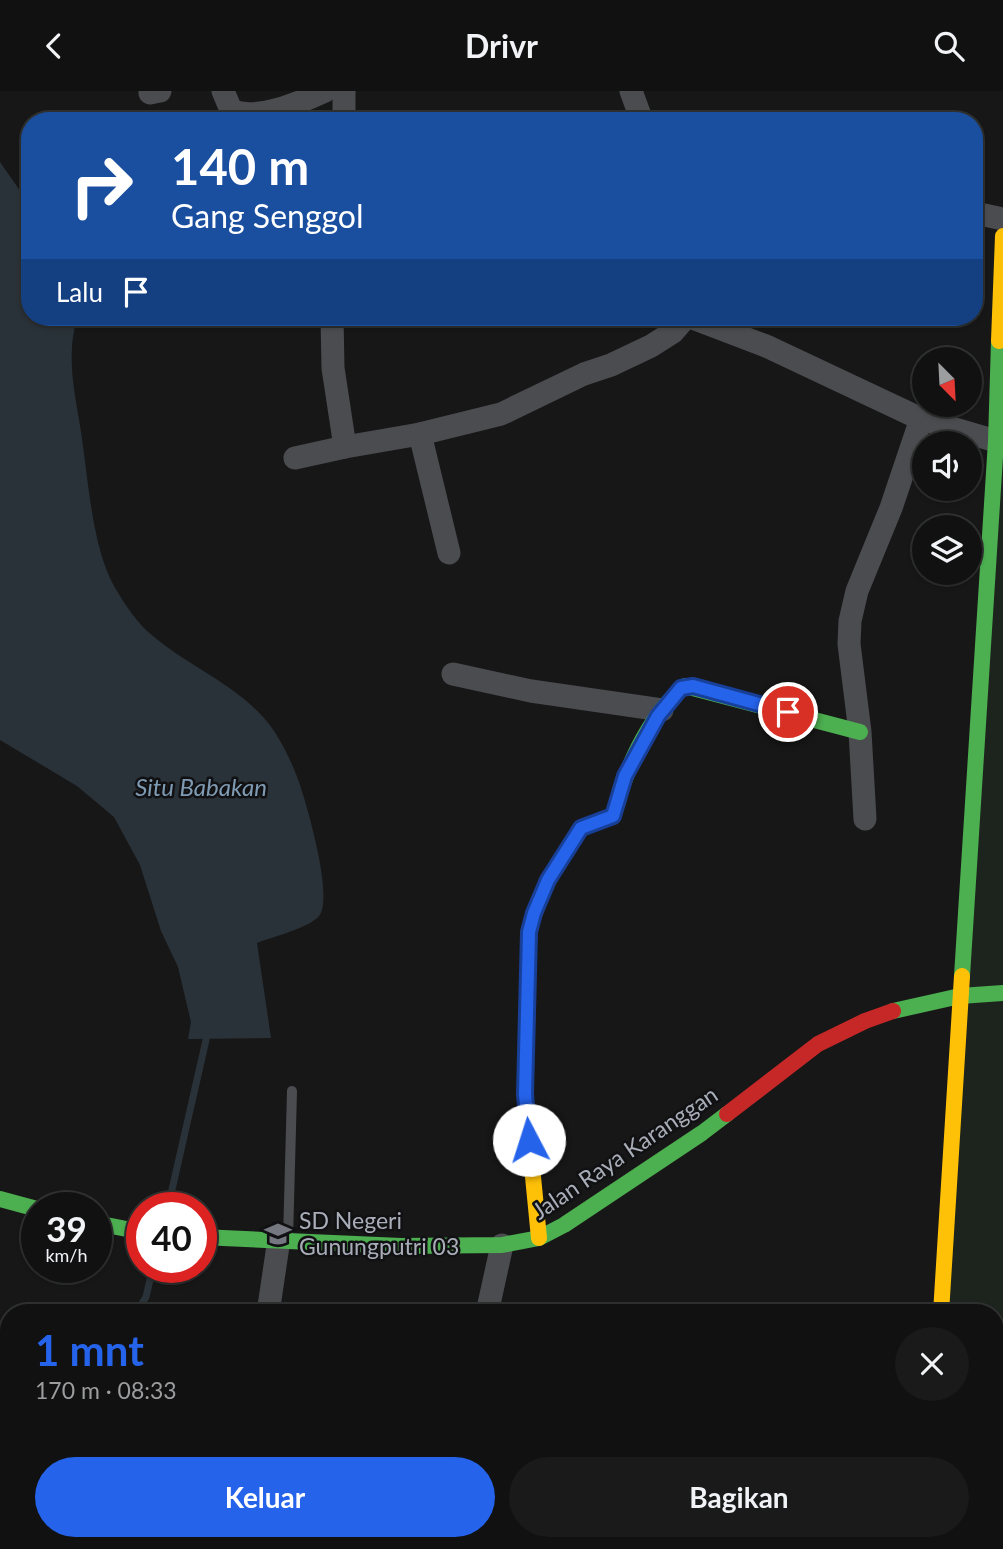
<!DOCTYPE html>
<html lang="id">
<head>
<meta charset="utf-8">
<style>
  :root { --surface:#111; --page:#1a1a1a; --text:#f1f3f6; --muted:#9c9d9f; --line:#303131; --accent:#2563eb }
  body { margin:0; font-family:Lato,sans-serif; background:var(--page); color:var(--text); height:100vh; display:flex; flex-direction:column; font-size:26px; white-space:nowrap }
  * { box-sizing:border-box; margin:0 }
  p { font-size:23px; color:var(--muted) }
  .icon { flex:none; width:38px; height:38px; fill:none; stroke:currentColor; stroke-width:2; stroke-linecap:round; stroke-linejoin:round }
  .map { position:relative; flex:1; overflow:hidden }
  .sheet { position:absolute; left:0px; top:1213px; width:1004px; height:247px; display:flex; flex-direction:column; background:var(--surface); border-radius:28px 28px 0 0; box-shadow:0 2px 5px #0004,0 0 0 2px var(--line) }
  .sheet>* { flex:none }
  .top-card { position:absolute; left:21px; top:21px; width:962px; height:214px; border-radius:28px; box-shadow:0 2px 5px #0004,0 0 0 2px var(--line); background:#1a4fa0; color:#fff; overflow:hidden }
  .needle { width:46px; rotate:156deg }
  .controls { position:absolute; left:912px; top:256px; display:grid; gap:14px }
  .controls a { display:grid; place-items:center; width:70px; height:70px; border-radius:50%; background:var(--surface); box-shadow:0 2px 5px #0004,0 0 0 2px var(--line); font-size:35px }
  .speed { position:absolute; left:21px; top:1101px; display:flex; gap:14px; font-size:35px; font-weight:700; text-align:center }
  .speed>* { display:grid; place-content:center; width:91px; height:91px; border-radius:50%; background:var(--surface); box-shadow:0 2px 5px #0004,0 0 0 2px var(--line); line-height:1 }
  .speed small { font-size:18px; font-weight:400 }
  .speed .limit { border:10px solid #d22; background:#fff; color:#111 }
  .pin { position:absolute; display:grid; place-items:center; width:60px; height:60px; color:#fff; margin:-30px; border:4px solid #fff; border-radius:50%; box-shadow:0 2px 7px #0007 }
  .me { position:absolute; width:77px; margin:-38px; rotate:355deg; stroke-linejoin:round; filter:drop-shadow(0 0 5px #0008) }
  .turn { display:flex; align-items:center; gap:24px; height:147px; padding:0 35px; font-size:32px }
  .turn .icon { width:91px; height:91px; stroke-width:2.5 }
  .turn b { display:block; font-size:49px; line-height:60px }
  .then { display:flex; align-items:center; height:66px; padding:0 35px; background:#0003; gap:14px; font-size:26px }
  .round { display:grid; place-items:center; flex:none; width:74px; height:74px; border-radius:37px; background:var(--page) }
  .head { display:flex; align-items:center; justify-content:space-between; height:119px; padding:0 35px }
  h1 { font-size:42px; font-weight:700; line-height:52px; color:var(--accent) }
  .primary-button { display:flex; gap:14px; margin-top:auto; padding:14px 35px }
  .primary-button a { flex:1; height:80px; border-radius:42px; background:var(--accent); color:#fff; font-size:28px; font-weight:700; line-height:80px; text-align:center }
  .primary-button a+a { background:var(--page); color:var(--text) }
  header { display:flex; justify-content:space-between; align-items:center; height:91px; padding:0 35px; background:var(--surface); font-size:32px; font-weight:700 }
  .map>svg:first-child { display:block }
  .green { fill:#1d241e }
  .water { fill:#2a3239 }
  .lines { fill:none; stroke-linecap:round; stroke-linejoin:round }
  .stream { stroke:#2a3239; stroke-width:7 }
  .lane { stroke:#4b4c50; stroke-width:10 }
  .street { stroke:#4b4c50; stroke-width:23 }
  .fast { stroke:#4caf50; stroke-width:16 }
  .slow { stroke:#ffc107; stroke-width:16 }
  .jam { stroke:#c62828; stroke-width:16 }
  .route-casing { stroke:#184099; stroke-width:18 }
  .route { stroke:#2563eb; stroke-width:12 }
  .labels { text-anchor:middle; stroke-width:5; stroke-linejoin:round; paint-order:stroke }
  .street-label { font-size:23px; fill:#a8adb8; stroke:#111113 }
  .poi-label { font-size:23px; fill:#a8adb8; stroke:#111113; text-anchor:start }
  .water-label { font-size:24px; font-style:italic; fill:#7f9bb3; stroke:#111113 }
</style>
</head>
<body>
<header><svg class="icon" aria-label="back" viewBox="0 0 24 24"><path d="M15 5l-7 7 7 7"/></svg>Drivr<svg class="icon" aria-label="search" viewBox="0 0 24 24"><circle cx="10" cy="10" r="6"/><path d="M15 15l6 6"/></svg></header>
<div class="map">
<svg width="1003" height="1458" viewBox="0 0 1003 1458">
  <rect width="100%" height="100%" fill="#171717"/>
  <path class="green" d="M1003 145V1458H925V1451H996V1222L941 1221Z"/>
  <path class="water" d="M0 71 30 114V226H77C75 236 72 247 72 257 70 285 77 314 81 341 88 386 92 456 114 495 125 514 137 532 153 545 188 575 233 592 264 627 279 644 291 669 299 691 307 715 334 806 319 825 309 837 272 846 257 852L271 947 188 948 191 931 178 876 161 840 140 774 114 726 77 695 0 649Z"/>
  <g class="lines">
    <g class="stream">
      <path d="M168 1116 206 949"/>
      <path d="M136 1222 146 1206 153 1176"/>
      <path d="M0 1413 9 1402"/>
    </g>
    <path class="lane" d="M288 1148 292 1000"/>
    <g class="street">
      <path d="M223 0 231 19C257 31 301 11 325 0"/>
      <path d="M344 0V30"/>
      <path d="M631 0 642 30"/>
      <path d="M150 2 160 0"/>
      <path d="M975 122 1003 128"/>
      <path d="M332 226 333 277 345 356 420 343 501 323 584 283 611 274 651 255 673 241 686 226"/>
      <path d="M690 226 766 255 921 328 996 350"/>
      <path d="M420 343 449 462"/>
      <path d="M295 367 345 356"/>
      <path d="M453 583 531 600 662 619"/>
      <path d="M865 728 860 641 849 553 850 530 857 500 891 417 921 328"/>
      <path d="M268 1222 279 1148"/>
      <path d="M487 1222 502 1154"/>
      <path d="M0 1439 9 1427"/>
      <path d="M206 1451 211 1458"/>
      <path d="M142 1458 147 1451"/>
      <path d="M451 1458V1451"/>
      <path d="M518 1458 557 1451"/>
      <path d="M925 1458V1451"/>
    </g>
    <g class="fast">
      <path d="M556 776 581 737 613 725C618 713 620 700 625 688 636 656 658 616 685 595L860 641"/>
      <path d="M962 885 996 350 999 250"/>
      <path d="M893 920 960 905 1003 902"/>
      <path d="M0 1108 37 1118"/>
      <path d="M96 1132 142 1141"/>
      <path d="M201 1146 401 1155 502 1154 539 1147 564 1134 702 1042 727 1023"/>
    </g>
    <g class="slow">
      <path d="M999 250 1003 145"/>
      <path d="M539 1147 525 1004 529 841C535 818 544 796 556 776"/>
      <path d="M941 1222 962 885"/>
    </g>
    <path class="jam" d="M727 1023 818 953 865 930 893 920"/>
  </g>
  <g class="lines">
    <defs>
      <path id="route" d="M529 1049 525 1003 529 841 534 822 548 789 581 737 613 725 625 685 658 625 681 597 693 595 788 621"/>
    </defs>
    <use href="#route" class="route-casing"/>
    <use href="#route" class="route"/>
  </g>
  <defs>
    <symbol id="school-bare" viewBox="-9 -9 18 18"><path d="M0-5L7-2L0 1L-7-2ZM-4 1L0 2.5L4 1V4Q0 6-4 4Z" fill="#757880" stroke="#111113" stroke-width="2.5" paint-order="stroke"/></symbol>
  </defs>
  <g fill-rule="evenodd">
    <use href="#school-bare" x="259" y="1124" width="38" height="38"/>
  </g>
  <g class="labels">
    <g class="street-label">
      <text transform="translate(625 1062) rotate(-34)" y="8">Jalan Raya Karanggan</text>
    </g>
    <g class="poi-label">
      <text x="299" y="1138">SD Negeri<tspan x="299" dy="26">Gunungputri 03</tspan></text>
    </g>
    <g class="water-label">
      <text x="201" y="705">Situ Babakan</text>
    </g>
  </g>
</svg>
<div class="controls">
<a><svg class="needle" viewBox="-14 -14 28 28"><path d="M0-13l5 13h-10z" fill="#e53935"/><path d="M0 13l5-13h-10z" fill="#9c9d9f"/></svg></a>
<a><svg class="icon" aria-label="sound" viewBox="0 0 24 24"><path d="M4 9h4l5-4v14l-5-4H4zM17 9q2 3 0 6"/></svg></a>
<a><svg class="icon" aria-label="layers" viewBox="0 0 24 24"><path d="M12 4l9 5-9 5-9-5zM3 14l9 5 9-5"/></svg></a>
</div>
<div class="speed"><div>39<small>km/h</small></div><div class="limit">40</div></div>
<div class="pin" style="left:788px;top:621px;background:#d93025"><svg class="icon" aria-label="arrive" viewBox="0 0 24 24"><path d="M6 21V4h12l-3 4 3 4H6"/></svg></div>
<svg class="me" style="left:529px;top:1049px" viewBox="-20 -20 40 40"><circle r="19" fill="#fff"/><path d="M0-13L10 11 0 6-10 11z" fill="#2563eb"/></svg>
<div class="top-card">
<div class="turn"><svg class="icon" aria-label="right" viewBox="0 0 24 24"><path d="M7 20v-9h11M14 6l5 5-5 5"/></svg><div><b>140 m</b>Gang Senggol</div></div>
<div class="then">Lalu<svg class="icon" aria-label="arrive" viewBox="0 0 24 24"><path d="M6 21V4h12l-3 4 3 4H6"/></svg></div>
</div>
<section class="sheet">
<div class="head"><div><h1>1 mnt</h1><p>170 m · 08:33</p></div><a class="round"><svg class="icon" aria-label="close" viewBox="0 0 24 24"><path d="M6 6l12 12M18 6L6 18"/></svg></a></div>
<div class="primary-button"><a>Keluar</a><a>Bagikan</a></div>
</section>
</div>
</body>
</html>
